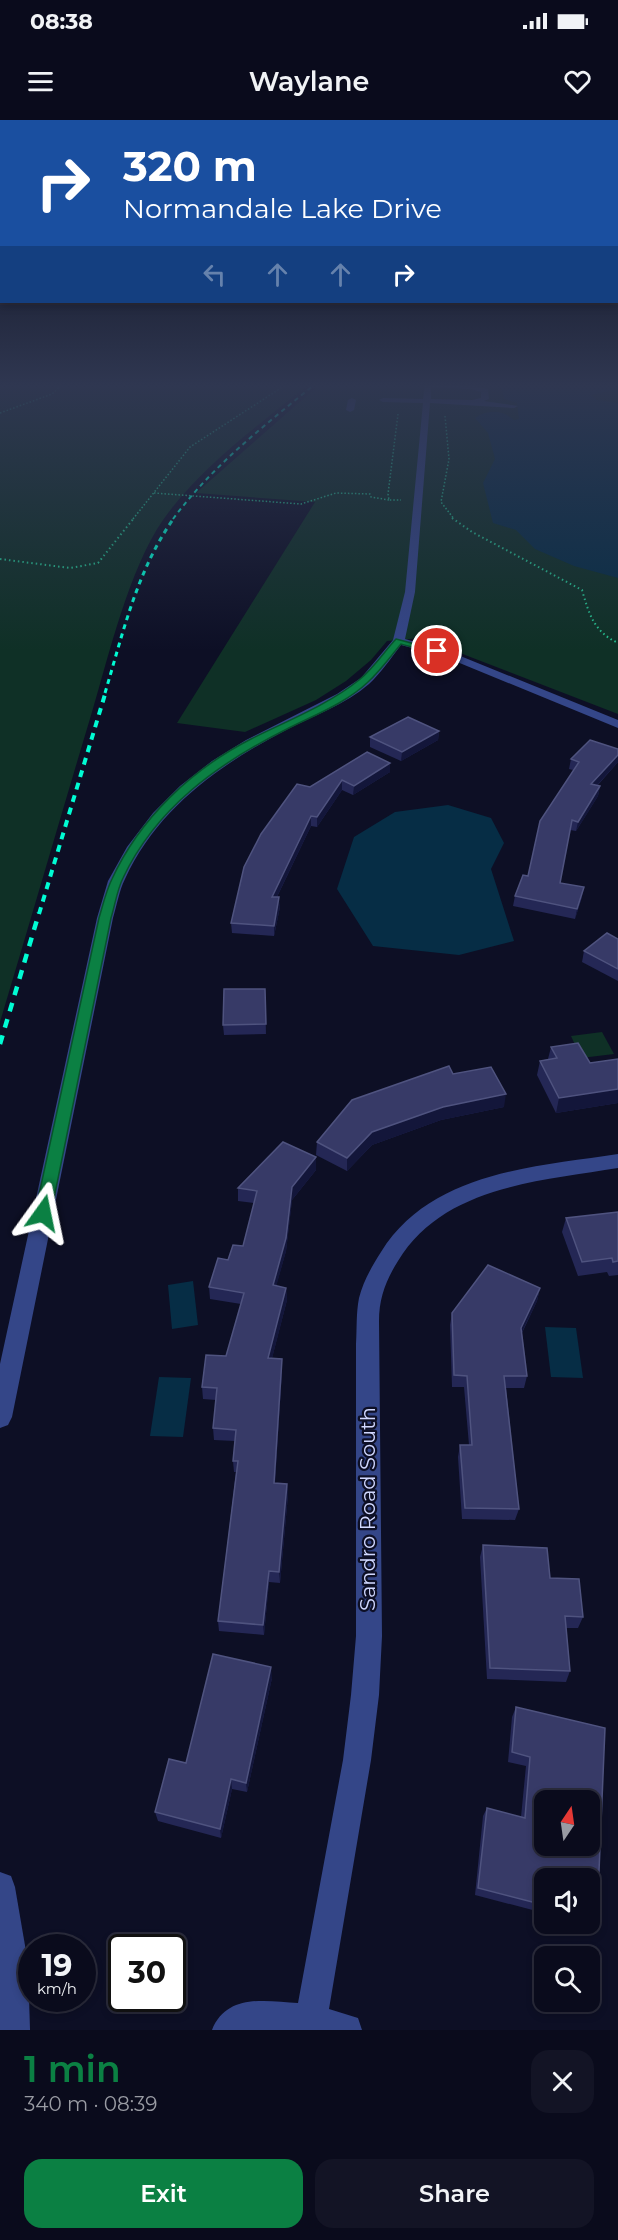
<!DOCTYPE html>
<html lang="en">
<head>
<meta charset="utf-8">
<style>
  :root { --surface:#0a0b1c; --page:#131425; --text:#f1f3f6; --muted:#999ba3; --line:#2a2b3b; --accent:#0b8043 }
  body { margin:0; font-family:Montserrat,sans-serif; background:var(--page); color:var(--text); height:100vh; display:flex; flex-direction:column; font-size:22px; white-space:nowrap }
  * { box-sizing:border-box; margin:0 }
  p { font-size:20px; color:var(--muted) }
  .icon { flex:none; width:33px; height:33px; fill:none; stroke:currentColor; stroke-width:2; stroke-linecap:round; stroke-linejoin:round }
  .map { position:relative; height:1910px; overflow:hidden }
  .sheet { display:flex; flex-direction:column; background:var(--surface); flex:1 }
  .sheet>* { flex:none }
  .top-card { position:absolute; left:0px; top:0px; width:618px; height:183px; box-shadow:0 3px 9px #0003,0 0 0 2px var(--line); background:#1a4fa0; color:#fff; overflow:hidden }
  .needle { width:39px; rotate:13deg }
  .controls { position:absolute; left:534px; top:1670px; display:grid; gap:12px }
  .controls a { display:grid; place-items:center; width:66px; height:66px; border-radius:12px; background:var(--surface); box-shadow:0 3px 9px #0003,0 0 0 2px var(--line); font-size:30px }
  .speed { position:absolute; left:18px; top:1814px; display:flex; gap:12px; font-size:30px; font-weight:700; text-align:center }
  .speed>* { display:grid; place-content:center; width:78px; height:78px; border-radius:50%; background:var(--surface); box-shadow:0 3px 9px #0003,0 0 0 2px var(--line); line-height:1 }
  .speed small { font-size:15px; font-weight:400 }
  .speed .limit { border:3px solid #111; border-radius:9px; background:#fff; color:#111 }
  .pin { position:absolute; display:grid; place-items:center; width:51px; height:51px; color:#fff; margin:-26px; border:3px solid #fff; border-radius:50%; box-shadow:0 2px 6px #0007 }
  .me { position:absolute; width:66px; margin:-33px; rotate:12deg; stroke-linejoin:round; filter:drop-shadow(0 0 4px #0008) }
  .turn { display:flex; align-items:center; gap:21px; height:126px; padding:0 24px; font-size:27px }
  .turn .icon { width:78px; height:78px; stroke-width:2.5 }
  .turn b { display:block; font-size:42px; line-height:51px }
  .lanes { display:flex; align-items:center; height:57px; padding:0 24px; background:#0003; justify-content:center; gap:30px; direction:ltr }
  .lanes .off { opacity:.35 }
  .round { display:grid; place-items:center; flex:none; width:63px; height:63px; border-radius:18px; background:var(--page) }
  .summary { display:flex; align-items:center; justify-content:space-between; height:102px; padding:0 24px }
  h1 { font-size:36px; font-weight:600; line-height:45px; color:var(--accent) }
  .button { display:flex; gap:12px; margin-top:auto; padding:12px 24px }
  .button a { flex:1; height:69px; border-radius:18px; background:var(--accent); color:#fff; font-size:24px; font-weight:600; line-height:69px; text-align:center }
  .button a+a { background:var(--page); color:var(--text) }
  .status { display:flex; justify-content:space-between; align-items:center; height:42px; padding:0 30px; background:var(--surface); direction:ltr }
  .status svg { height:16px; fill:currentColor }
  header { display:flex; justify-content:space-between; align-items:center; height:78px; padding:0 24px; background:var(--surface); font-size:27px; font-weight:600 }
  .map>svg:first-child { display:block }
  .green { fill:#0f3026 }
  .water { fill:#062d45 }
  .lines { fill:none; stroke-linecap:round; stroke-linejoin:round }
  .path-far1 { stroke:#25bf8e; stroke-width:1.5; stroke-dasharray:1.5 2; stroke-linecap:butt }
  .path { stroke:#25bf8e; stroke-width:2; stroke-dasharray:1.5 3; stroke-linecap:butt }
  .minor { fill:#344688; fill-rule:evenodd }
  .rail-far3 { stroke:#00fcd4; stroke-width:2; stroke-dasharray:4.5 4; stroke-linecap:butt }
  .rail-far2 { stroke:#00fcd4; stroke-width:3; stroke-dasharray:5 4.5; stroke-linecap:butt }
  .rail-far1 { stroke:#00fcd4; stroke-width:4; stroke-dasharray:7 6; stroke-linecap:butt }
  .rail { stroke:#00fcd4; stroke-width:4.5; stroke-dasharray:9 8; stroke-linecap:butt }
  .wall { fill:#242755; fill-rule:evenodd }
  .shaded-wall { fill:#13163a }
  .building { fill:#373a67; stroke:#4f537f; stroke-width:1.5; fill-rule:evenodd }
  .route { fill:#0b8043; stroke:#07532c; stroke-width:1.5 }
  .labels { text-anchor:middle; stroke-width:4.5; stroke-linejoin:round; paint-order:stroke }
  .near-street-label { font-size:21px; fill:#d1d8ff; stroke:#0d0f25 }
</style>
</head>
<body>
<div class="status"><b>08:38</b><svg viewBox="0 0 49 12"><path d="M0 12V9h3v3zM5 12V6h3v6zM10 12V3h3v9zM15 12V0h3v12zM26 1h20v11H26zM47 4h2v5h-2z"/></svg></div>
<header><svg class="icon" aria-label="menu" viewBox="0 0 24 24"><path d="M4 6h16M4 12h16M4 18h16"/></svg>Waylane<svg class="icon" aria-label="heart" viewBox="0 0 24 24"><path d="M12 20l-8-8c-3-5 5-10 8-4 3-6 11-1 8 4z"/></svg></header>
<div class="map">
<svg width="618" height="1910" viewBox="0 0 618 1910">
  <rect width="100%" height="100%" fill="#0d0f25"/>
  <g class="green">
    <path d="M0 264H309C258 306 201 346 163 400 129 449 109 535 92 592 61 695 31 799 0 902Z"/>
    <path d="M320 264H618V594L421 518 387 521 371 540 346 561 316 580 245 612 177 603 315 382 196 373Z"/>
    <path d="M602 912 614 934 581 938 571 916Z"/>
  </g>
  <g class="water">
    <path d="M490 264H618V269L591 275 597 280 618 283V458L574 446 535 429 516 410 493 403 483 363 495 339 488 313 475 298C487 289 503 290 514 300L519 299 517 283 504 279 502 269Z"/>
    <path d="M448 685 491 698 504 723 491 749 514 821 459 835 373 826 337 769 354 717 395 692Z"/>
    <path d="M193 1161 198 1205 172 1209 168 1165Z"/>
    <path d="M545 1207 576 1208 583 1258 551 1257Z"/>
    <path d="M159 1257 191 1258 183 1317 150 1316Z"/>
  </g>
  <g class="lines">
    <g class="path-far1">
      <path d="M0 293 52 274 61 266 58 264"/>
      <path d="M398 294 388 374 389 380H401"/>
      <path d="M445 296 449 339 441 382 454 399"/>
      <path d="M154 373 301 384 336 373 370 374 371 377 389 380"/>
      <path d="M133 399 190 327 287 264"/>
    </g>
    <g class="path">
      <path d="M452 398 472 412 582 470C589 494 594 512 618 523"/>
      <path d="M0 439 70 448 98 443 134 398"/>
    </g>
    <g class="minor">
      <path d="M425 264 471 265 488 269 489 279 484 281 518 286 514 288 430 283 415 472 405 519 453 533 618 600V608L445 537 401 525C391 538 381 553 369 564 346 584 313 596 286 610 219 645 157 689 125 759 119 771 117 785 113 798L12 1297 8 1305 0 1308V1244L97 798 108 761 127 727 153 693 180 666 212 641 246 620 337 574 361 558 393 520 405 472 423 283 383 282 379 280 383 278 423 279ZM431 267 471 269 481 272V278L472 280 431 279Z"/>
      <path d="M352 278 356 280 354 290 350 292 346 290 348 280Z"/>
      <path d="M618 1034V1048C540 1061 443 1066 398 1141 386 1160 379 1178 379 1201L382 1516 379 1575 371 1640 329 1889 358 1898 362 1910H212C227 1873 266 1881 298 1883L343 1640 351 1575 356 1516V1224C357 1209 356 1193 359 1178 363 1162 372 1146 381 1132 431 1052 533 1047 618 1034Z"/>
      <path d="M0 1752 11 1756 15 1767 28 1843 30 1910H0Z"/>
    </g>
    <path class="rail-far3" d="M173 399C212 346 264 306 315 264"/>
    <path class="rail-far2" d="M105 573C123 513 137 450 174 398"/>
    <path class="rail-far1" d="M39 794 106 571"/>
    <path class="rail" d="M0 924 39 793"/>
  </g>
  <g class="wall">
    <path d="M439 611 438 620 401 641 370 627V617Z"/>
    <path d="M618 629V642L597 666H600L598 676 576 711 570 710 560 763 582 777 575 799 513 786 515 776 528 756 573 650 569 649 571 639Z"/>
    <path d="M390 643V652L353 675 342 670 317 707 311 706 277 777 280 787 274 816 232 813 231 803 310 667Z"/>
    <path d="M618 819V861L582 842 584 831Z"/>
    <path d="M265 869 266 914 224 915 223 905Z"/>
    <path d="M551 927 590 943 618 939V983L556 993 537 955 540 941 548 939Z"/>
    <path d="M453 954 504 987 441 1000 372 1025 347 1051 316 1035 317 1022Z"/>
    <path d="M316 1037V1050L292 1080 286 1131 276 1166 286 1168 287 1180 272 1238 282 1239V1251L275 1363 287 1364 288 1375 280 1463 269 1462 264 1515 219 1511 218 1501 236 1352H234L233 1341 235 1321 214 1320 213 1308 216 1280 203 1279 202 1267 226 1236 241 1184 210 1179 209 1167 228 1140 243 1126 254 1083 238 1081V1068Z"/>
    <path d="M618 1092V1155L609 1156 607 1152 578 1156 562 1112 566 1098Z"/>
    <path d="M540 1168 537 1181 522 1213 527 1256 524 1268H506L519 1389 515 1400 462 1399 458 1337 460 1325H469L464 1267H452L450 1205 452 1193Z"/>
    <path d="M483 1425 550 1458 583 1497 578 1508H566L570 1551 566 1562 487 1559 480 1437Z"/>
    <path d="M272 1558 247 1672 232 1669 221 1718 158 1701 155 1692 186 1643Z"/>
    <path d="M516 1587 605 1608 597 1799 591 1806 581 1803H590V1758H544V1793L475 1775 483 1696 487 1688 521 1697 526 1646 508 1642 512 1597ZM544 1680H590V1725H544Z"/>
  </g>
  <g class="shaded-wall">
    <path d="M439 611 438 620 401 641 402 632Z"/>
    <path d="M618 635V642L589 674 591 664Z"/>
    <path d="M390 643V652L353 675 354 666Z"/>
    <path d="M342 660V670L317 707V697Z"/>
    <path d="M600 666 598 676 576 711 578 702Z"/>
    <path d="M311 696V706L272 787V777Z"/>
    <path d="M584 767 582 777 575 799 577 789Z"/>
    <path d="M279 777 280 787 274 816V806Z"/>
    <path d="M618 969V983L556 993 559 978Z"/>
    <path d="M506 974 504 987 441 1000 372 1025 347 1051V1038L372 1012 443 987Z"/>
    <path d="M316 1037V1050L292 1080 286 1131 273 1178V1165L292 1067Z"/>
    <path d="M286 1168 287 1180 269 1250 268 1238Z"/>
    <path d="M540 1168 537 1181 518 1220 521 1208Z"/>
    <path d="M282 1239V1251L274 1374V1363Z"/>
    <path d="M287 1364 288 1375 280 1463 279 1452Z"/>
    <path d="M269 1451V1462L264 1515 263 1505Z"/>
    <path d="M271 1547 272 1558 247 1672 246 1663Z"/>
    <path d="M231 1659 232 1669 221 1718 220 1709Z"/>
  </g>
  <g class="building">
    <path d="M408 597 439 611 402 632 370 617Z"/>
    <path d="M590 620 618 629V635L591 664 600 666 578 702 572 700 560 763 584 767 577 789 515 776 523 755 528 756 540 701 579 642 571 639Z"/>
    <path d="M367 632 390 643 354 666 342 660 317 697 311 696 272 777H279L274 806 231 803 244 747 261 714 297 664 310 667Z"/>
    <path d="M607 813 618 819V849L584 831Z"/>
    <path d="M224 869H265L266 904 223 905Z"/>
    <path d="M578 923 590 943 618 939V969L559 978 540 941 557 938 551 927Z"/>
    <path d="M449 946 453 954 491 947 506 974 443 987 372 1012 347 1038 317 1022 352 980Z"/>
    <path d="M283 1022 316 1037 292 1067 286 1118 273 1165 286 1168 268 1238 282 1239 274 1363 287 1364 279 1452 269 1451 263 1505 218 1501 238 1341H233L236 1310 213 1308 217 1268 202 1267 206 1235 226 1236 244 1173 209 1167 218 1138 228 1140 233 1125 243 1126 257 1071 238 1068Z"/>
    <path d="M618 1092V1141L613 1142 612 1138 582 1142 566 1098Z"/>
    <path d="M488 1145 540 1168 521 1208 527 1256H504L519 1389 465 1388 460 1325H472L467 1256 454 1255 452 1193Z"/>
    <path d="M483 1425 547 1428 550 1458 579 1459 583 1497 565 1496 570 1551 490 1548Z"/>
    <path d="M213 1534 271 1547 246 1663 231 1659 220 1709 155 1692 169 1639 186 1643Z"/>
    <path d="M516 1587 605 1608 597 1799 590 1797V1758H544V1785L478 1768 487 1688 525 1698 530 1637 512 1632ZM544 1680H590V1725H544Z"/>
  </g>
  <linearGradient id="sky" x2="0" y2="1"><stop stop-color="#070814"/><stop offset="0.5" stop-color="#2f3751"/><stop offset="1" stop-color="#2f3751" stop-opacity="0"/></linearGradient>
  <rect width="618" height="531" fill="url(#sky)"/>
  <path class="route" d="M396 519 442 531 437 534 401 524C390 537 380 551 368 562 345 584 312 596 285 610 217 644 156 688 123 758 117 770 115 785 111 798L51 1093 48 1097H38L35 1093 99 798C103 785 106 771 112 759 140 698 192 649 251 619 287 601 328 585 359 560 373 549 384 532 396 519Z"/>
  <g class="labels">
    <g class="near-street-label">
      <text transform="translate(368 1389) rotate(-90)" y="7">Sandro Road South</text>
    </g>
  </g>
</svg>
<div class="controls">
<a><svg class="needle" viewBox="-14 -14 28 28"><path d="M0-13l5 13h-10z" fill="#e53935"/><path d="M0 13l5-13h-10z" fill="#999ba3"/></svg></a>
<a><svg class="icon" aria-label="sound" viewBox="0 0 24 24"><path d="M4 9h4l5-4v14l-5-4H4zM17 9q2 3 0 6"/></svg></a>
<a><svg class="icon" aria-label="search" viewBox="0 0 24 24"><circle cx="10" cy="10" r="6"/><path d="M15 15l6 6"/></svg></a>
</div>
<div class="speed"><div>19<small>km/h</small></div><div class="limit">30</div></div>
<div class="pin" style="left:437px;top:531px;background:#d93025"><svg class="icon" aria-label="arrive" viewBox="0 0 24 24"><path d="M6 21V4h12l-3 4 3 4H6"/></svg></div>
<svg class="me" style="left:43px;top:1093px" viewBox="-20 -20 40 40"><path d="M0-17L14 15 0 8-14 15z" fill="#0b8043" stroke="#fff" stroke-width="4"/></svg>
<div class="top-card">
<div class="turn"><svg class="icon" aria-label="right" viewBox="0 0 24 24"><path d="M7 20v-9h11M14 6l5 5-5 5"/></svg><div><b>320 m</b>Normandale Lake Drive</div></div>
<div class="lanes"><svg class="icon off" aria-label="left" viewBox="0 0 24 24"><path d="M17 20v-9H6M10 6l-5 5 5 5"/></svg><svg class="icon off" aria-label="ahead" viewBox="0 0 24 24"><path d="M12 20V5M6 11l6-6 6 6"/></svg><svg class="icon off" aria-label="ahead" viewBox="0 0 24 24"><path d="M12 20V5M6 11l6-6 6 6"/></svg><svg class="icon" aria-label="right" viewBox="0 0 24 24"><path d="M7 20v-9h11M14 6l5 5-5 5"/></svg></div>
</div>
</div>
<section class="sheet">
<div class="summary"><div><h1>1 min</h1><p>340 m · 08:39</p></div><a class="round"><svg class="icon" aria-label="close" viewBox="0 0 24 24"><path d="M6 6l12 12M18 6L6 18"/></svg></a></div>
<div class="button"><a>Exit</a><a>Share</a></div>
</section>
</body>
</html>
